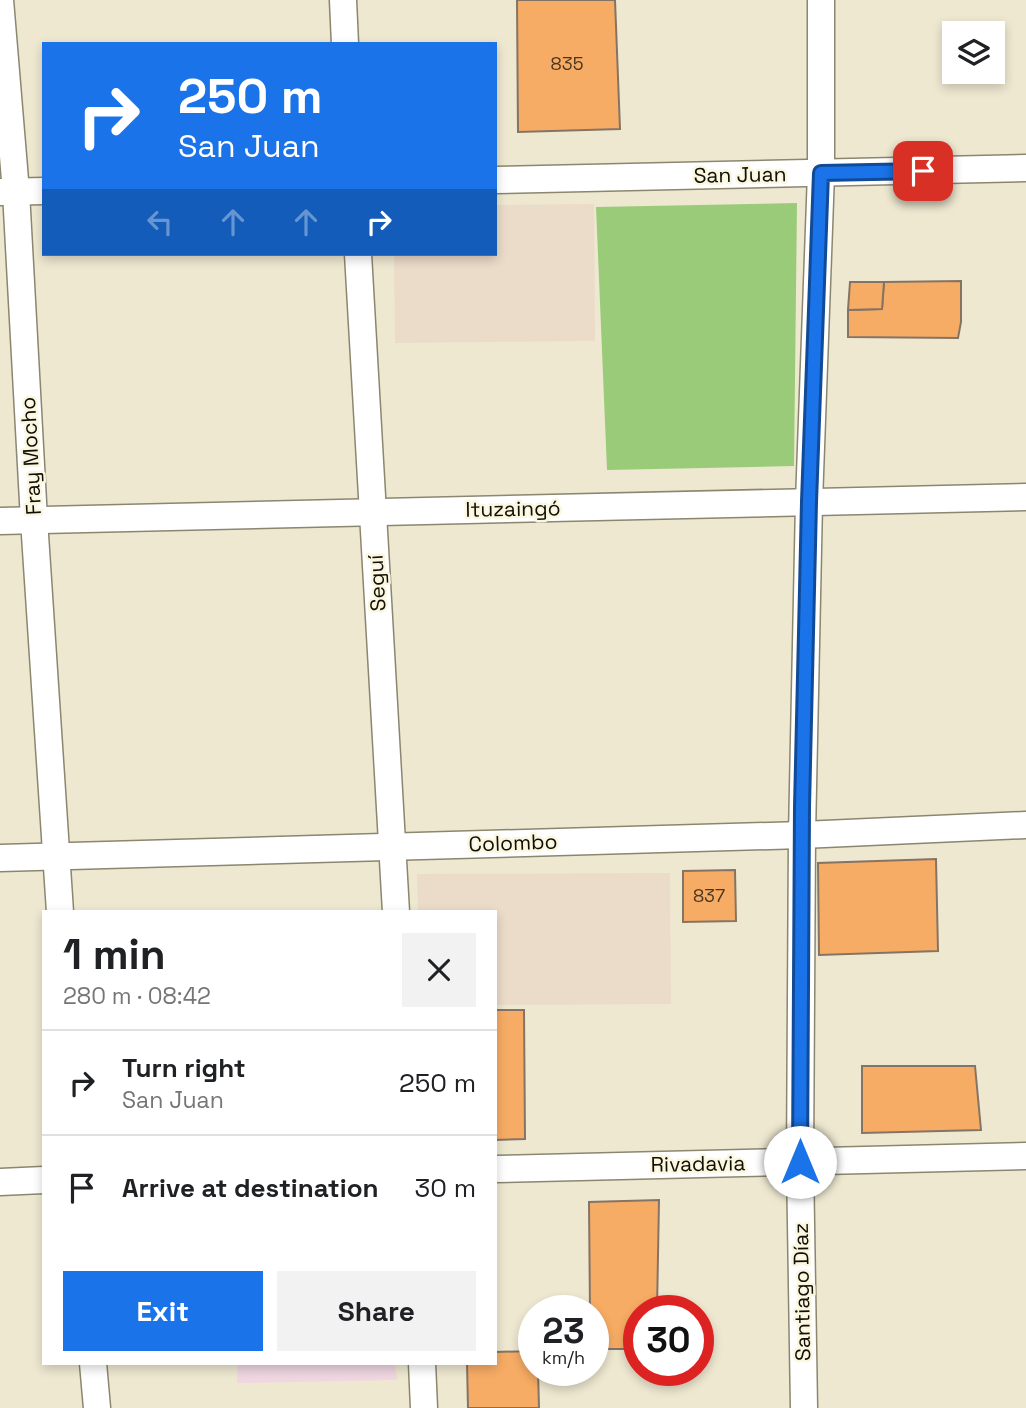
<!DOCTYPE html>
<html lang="en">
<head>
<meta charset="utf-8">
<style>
  :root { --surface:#fff; --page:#f2f2f2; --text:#202124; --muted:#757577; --line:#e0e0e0; --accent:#1a73e8 }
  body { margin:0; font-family:"Space Grotesk",sans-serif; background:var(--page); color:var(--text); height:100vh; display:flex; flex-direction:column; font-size:26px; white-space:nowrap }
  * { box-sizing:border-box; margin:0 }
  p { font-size:23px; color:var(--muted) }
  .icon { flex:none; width:38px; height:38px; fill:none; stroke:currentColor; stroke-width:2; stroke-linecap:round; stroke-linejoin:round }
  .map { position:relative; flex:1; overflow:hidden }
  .sheet { position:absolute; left:42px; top:910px; width:455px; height:455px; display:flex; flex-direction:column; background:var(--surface); border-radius:0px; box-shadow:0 4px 10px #0003 }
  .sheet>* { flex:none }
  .banner { position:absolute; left:42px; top:42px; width:455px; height:214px; border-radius:0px; box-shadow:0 4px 10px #0003; background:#1a73e8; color:#fff; overflow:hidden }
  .controls { position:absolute; left:942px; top:21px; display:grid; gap:14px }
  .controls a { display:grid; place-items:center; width:63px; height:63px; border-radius:0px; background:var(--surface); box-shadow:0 4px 10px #0003; font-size:35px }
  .speed { position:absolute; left:518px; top:1295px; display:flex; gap:14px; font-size:35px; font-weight:700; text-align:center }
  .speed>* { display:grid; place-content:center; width:91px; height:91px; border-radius:50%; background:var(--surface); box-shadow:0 4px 10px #0003; line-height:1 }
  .speed small { font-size:18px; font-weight:400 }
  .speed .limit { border:10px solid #d22; background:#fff; color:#111 }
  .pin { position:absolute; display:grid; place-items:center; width:60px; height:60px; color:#fff; margin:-30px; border-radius:14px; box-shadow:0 4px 10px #0006 }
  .me { position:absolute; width:77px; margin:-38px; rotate:0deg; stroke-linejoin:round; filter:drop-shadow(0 0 5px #0008) }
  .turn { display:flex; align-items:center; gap:24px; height:147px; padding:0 21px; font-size:32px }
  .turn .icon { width:91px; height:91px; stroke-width:2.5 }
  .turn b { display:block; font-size:49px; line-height:60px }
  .lanes { display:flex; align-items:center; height:66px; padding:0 21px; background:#0003; justify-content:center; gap:35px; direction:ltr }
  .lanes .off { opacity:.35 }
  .round { display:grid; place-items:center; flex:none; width:74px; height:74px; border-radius:0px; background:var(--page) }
  .head { display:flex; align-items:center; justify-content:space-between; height:119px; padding:0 21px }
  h1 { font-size:42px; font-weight:700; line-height:52px }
  .cta { display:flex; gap:14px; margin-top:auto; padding:14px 21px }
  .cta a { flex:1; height:80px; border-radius:0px; background:var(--accent); color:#fff; font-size:28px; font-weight:700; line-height:80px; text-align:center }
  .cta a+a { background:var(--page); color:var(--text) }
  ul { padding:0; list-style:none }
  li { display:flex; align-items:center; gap:21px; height:105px; padding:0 21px; border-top:2px solid var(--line) }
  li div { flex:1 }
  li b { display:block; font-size:26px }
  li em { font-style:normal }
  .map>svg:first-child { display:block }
  .commercial { fill:#efd6e0 }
  .education { fill:#ebdbc9 }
  .green { fill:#99cb79 }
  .building { fill:#f7ac65; stroke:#857465; stroke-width:2 }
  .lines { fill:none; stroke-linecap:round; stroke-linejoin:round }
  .minor-casing { stroke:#8a8670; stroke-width:29 }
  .minor { stroke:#fff; stroke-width:26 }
  .route-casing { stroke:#114b97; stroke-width:18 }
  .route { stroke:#1a73e8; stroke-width:12 }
  .labels { text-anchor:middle; stroke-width:5; stroke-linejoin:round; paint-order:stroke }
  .number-label { font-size:18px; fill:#4a361e }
  .street-label { font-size:21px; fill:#100e07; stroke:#fbf6de }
</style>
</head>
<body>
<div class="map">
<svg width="1026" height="1408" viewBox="0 0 1026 1408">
  <rect width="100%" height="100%" fill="#eee8d1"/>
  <path class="commercial" d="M238 1363H395L397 1380 237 1383Z"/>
  <g class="education">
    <path d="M594 204 595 341 395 343 394 254H495V205Z"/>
    <path d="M670 873 671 1004 495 1005V912H418L417 874Z"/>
  </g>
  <path class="green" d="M797 203 794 466 607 470 596 207Z"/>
  <g class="building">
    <path d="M517 0H615L620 129 518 132Z"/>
    <path d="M961 281V322L958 338 848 337V310L882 309 884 282Z"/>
    <path d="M850 282H884L882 309 848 310Z"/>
    <path d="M936 859 938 951 819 955 818 863Z"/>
    <path d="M735 870 736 921 683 922V871Z"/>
    <path d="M495 1010H524L525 1139 495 1140Z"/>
    <path d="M862 1066H975L981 1130 862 1133Z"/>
    <path d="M659 1200 657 1311H639V1349H593V1311H590L589 1202Z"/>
    <path d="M534 1351V1370H538L539 1408H468L467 1363H495V1352Z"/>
  </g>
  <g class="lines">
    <defs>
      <g id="minor">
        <path d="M0 0 16 192 34 520 60 912"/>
        <path d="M343 0 345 44"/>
        <path d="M495 180 1026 168"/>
        <path d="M0 192 44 191"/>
        <path d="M358 254 396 912"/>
        <path d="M0 521 1026 497"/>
        <path d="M0 858 802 835 1026 825"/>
        <path d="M495 1169 1026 1156"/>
        <path d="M0 1182 44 1180"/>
        <path d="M93 1363 97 1408"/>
        <path d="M422 1363 424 1408"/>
        <path d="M804 1408 800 1162 802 835 809 502 821 173V0"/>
      </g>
    </defs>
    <use href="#minor" class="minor-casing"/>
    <use href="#minor" class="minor"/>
  </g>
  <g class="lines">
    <defs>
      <path id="route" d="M800 1162 802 807 809 502 821 173 923 171"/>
    </defs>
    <use href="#route" class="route-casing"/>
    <use href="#route" class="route"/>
  </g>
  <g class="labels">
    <g class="number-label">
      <text x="567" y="70">835</text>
      <text x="709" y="902">837</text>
    </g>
    <g class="street-label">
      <text transform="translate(740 175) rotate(-1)" y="7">San Juan</text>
      <text transform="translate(31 456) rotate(-93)" y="7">Fray Mocho</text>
      <text transform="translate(513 509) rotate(-1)" y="7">Ituzaingó</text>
      <text transform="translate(377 583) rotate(-93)" y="7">Seguí</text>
      <text transform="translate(513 843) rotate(-2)" y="7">Colombo</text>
      <text transform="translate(698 1164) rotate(-1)" y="7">Rivadavia</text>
      <text transform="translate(802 1292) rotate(-91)" y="7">Santiago Díaz</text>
    </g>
  </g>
</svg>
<div class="controls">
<a><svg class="icon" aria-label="layers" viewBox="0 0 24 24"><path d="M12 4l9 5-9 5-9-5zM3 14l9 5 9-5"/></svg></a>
</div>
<div class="speed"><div>23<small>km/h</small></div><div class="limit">30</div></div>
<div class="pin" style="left:923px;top:171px;background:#d93025"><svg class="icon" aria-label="arrive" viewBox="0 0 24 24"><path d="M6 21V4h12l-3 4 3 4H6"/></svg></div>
<svg class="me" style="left:800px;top:1162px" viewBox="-20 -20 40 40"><circle r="19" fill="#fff"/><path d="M0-13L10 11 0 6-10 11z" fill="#1a73e8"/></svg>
<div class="banner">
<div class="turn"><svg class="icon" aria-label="right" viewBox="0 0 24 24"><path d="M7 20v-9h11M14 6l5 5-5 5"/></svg><div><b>250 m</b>San Juan</div></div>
<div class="lanes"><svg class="icon off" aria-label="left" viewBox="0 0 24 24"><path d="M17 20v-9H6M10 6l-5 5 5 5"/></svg><svg class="icon off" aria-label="ahead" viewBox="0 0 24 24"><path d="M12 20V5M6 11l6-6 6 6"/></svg><svg class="icon off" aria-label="ahead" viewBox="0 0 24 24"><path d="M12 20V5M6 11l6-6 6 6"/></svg><svg class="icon" aria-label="right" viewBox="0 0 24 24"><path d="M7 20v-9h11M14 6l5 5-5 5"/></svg></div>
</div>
<section class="sheet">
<div class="head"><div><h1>1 min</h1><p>280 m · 08:42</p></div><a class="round"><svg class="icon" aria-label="close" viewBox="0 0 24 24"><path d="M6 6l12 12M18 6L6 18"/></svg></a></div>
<ul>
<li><svg class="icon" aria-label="right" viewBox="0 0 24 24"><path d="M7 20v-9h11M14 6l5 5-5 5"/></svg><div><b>Turn right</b><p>San Juan</p></div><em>250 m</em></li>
<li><svg class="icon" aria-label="arrive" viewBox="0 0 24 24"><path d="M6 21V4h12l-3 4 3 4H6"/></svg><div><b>Arrive at destination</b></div><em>30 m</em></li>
</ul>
<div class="cta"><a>Exit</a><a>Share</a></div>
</section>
</div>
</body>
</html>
